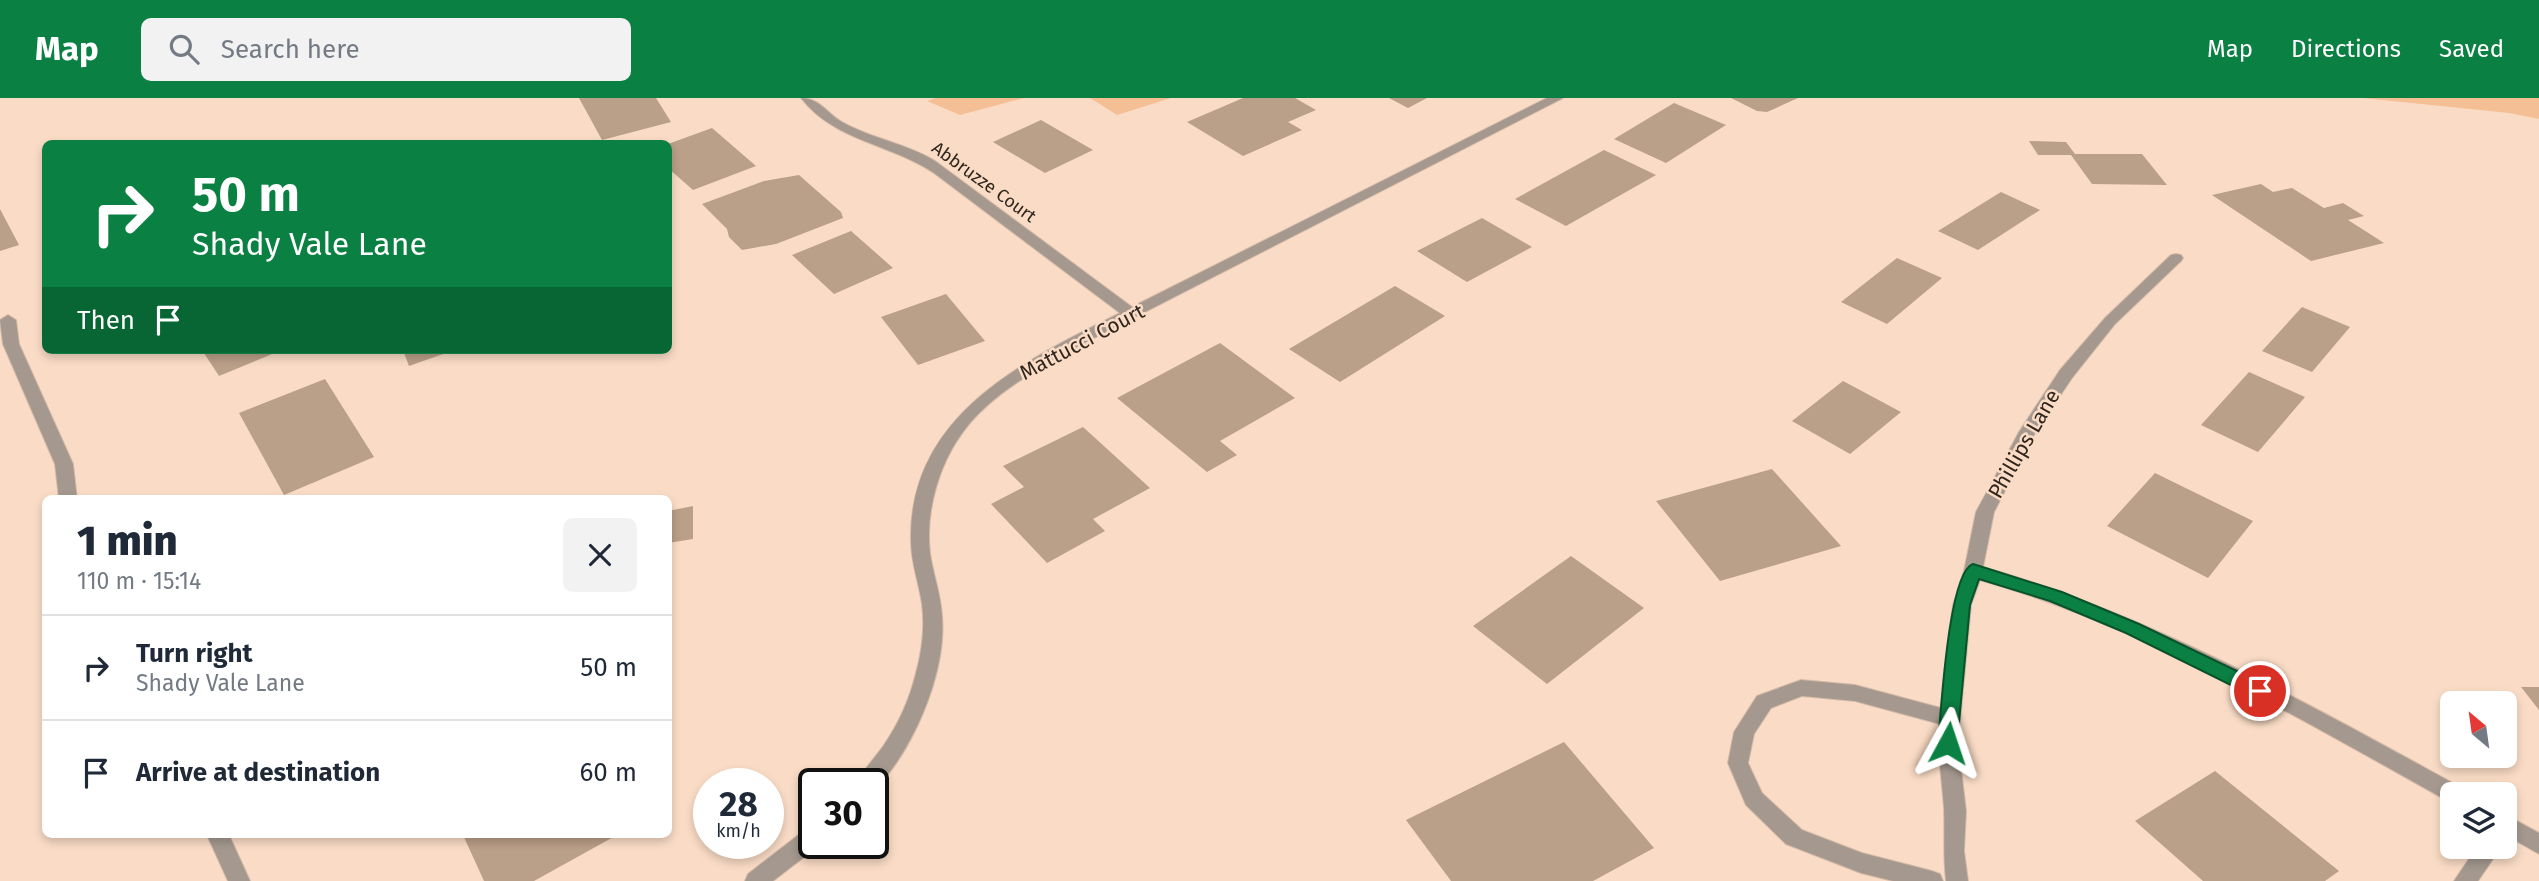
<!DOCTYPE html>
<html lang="en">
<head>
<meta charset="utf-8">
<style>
  :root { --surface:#fff; --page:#f2f2f3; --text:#1f2937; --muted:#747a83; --line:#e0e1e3; --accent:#0b8043 }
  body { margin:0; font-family:"Fira Sans",sans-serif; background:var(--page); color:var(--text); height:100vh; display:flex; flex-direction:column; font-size:26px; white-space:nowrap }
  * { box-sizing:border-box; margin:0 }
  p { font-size:23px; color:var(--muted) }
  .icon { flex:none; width:38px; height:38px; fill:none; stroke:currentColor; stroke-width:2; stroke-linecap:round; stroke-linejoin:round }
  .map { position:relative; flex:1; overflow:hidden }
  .drawer { position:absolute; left:42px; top:397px; width:630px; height:343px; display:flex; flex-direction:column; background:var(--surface); border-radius:10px; box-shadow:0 4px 10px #0003 }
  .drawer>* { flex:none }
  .hud { position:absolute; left:42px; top:42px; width:630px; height:214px; border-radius:10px; box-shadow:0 4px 10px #0003; background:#0b8043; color:#fff; overflow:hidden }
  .needle { width:46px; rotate:331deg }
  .controls { position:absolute; left:2440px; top:593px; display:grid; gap:14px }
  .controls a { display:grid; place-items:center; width:77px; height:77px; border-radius:10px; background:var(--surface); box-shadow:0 4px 10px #0003; font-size:35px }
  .speed { position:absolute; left:693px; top:670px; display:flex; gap:14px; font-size:35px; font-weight:700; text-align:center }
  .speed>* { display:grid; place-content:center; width:91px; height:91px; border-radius:50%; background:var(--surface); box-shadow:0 4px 10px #0003; line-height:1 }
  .speed small { font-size:18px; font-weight:400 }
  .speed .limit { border:4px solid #111; border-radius:10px; background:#fff; color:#111 }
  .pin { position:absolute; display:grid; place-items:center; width:60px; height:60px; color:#fff; margin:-30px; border:4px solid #fff; border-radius:50%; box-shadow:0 2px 7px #0007 }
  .me { position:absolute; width:77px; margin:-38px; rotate:5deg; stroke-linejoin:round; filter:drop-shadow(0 0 5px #0008) }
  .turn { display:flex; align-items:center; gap:24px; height:147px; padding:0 35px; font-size:32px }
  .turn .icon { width:91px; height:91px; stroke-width:2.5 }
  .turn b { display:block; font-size:49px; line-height:60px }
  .then { display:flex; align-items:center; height:66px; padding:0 35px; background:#0003; gap:14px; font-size:26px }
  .round { display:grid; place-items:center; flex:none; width:74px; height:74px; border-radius:10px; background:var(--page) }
  .overview { display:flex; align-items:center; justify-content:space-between; height:119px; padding:0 35px }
  h1 { font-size:42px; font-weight:800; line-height:52px }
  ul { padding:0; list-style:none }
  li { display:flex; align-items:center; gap:21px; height:105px; padding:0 35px; border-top:2px solid var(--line) }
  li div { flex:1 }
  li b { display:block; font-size:26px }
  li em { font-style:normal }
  header { display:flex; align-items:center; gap:42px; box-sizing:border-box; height:98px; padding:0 35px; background:var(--accent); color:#fff }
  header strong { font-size:33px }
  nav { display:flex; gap:38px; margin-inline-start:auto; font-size:24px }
  .search { width:490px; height:63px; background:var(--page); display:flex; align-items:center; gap:18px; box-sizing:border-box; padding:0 24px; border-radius:10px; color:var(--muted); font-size:26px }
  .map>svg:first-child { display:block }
  .green { fill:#f4bf94 }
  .building { fill:#ba9f89 }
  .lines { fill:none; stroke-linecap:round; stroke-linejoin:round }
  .minor-casing { stroke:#d6bba8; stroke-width:2 }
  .minor { fill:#a5998f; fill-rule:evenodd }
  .route { fill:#0b8043; stroke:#07532c; stroke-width:2 }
  .labels { text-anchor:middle; stroke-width:5; stroke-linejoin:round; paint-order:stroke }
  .far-street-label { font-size:18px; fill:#30261d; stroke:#fadcc6 }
  .street-label { font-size:21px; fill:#30261d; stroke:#fadcc6 }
</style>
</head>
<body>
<header>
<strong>Map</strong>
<div class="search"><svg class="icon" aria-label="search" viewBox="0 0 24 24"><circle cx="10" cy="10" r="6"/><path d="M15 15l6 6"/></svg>Search here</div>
<nav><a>Map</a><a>Directions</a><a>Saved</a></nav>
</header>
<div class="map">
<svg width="2539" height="783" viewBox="0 0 2539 783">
  <rect width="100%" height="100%" fill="#fadcc6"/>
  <g class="green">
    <path d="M936 0H1024L960 17 927 3Z"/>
    <path d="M1090 0H1171L1117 17Z"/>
    <path d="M2363 0H2539V21L2509 15Z"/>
  </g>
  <g class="building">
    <path d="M579 0H656L671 24 602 42Z"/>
    <path d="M1243 0H1295L1316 12 1288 24 1302 32 1243 58 1187 24Z"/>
    <path d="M1389 0H1427L1408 10Z"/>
    <path d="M1731 0H1798L1767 14 1757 13Z"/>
    <path d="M1674 5 1726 27 1666 65 1614 41Z"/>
    <path d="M1041 22 1093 52 1045 75 993 44Z"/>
    <path d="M712 30 756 68 693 92 668 70V46Z"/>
    <path d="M2029 43 2066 44 2075 56H2142L2167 87 2092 86 2071 57H2038Z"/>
    <path d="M1604 52 1656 77 1566 128 1515 101Z"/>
    <path d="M799 77 841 114 843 120 776 146 742 152 729 139 727 131 702 106 764 83Z"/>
    <path d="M2261 86 2273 94 2292 90 2324 110 2343 105 2364 118 2348 122 2384 145 2311 163 2212 97Z"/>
    <path d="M2001 94 2040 112 1978 152 1938 133Z"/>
    <path d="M0 111 19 147 0 153Z"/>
    <path d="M1482 120 1532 149 1467 184 1417 153Z"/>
    <path d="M851 133 893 170 834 196 792 157Z"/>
    <path d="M1897 160 1942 180 1887 226 1841 204Z"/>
    <path d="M1395 188 1445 218 1340 284 1289 251Z"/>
    <path d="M946 196 985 243 918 267 881 219Z"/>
    <path d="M2302 209 2350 229 2312 274 2262 253Z"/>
    <path d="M1220 245 1295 300 1220 343 1237 357 1207 374 1117 300Z"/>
    <path d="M202 252H282L219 278Z"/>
    <path d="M403 252H444L446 255 409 268Z"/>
    <path d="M2249 274 2305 299 2258 354 2201 327Z"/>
    <path d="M325 281 374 359 284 397 239 315Z"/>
    <path d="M1843 283 1901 314 1850 356 1792 323Z"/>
    <path d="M1083 329 1150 390 1093 421 1105 433 1047 465 991 406 1024 389 1003 368Z"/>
    <path d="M1772 371 1841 448 1720 483 1656 403Z"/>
    <path d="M2155 375 2253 423 2208 480 2107 428Z"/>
    <path d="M693 408V441L668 445V413Z"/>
    <path d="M1571 458 1644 510 1547 586 1473 528Z"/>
    <path d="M2521 589H2539V612Z"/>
    <path d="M1564 644 1654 750 1593 783H1451L1406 722Z"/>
    <path d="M2215 673 2339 773 2325 783H2203L2135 723Z"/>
    <path d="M463 737H617L534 783H484Z"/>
  </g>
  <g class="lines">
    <defs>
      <g id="minor">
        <path d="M801 0C819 0 827 15 842 24 872 41 906 45 935 63L1132 209 1547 0H1563L1055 260C1022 281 986 302 963 334 939 366 925 414 930 455 933 476 941 497 942 518 947 574 913 654 873 693V686H856C863 672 875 660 884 647 899 625 910 600 916 575 922 553 925 529 922 506 919 485 911 465 911 443 908 317 1024 263 1120 215L934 75C891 46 834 43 801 0Z"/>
        <path d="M2176 156 2181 157 2183 160 2181 163 2115 226 2072 280 2035 335 1994 414 1983 469C2152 517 2308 606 2462 690L2464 696H2452V704L2446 702C2297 619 2145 529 1980 482L1971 507 1958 645 1966 713 1964 753 1968 783H1946C1943 758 1945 735 1944 710 1942 682 1937 655 1940 626L1855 603 1802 598 1771 610 1754 636 1748 665 1762 695 1802 732 1862 755 1932 773 1940 776 1943 783H1893L1861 775 1786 746 1746 707 1728 665 1734 634 1757 598 1801 582 1855 587 1941 610 1953 507 1964 473 1976 414 2019 334 2060 272 2105 220 2171 157Z"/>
        <path d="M8 217 16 222 19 246 73 366 77 401H59L55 366 3 246 0 222Z"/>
        <path d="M2504 716 2539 735V756L2504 736Z"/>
        <path d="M814 729V746H821L773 783H745L748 776 806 731Z"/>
        <path d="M207 737H229L250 783H228Z"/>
        <path d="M2477 749H2501L2478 783H2454Z"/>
      </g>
    </defs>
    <use href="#minor" class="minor-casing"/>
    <use href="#minor" class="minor"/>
  </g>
  <path class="route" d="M1973 466 2062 494 2139 526 2266 587 2269 593 2266 598 2260 600 2253 598 2126 535 2050 503 1979 481 1970 507 1957 645 1954 651 1948 653 1941 651 1938 645C1941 617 1948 474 1973 466Z"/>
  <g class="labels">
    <g class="far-street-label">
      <text transform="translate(984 84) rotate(36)" y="6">Abbruzze Court</text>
    </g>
    <g class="street-label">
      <text transform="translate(1082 244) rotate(-28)" y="7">Mattucci Court</text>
      <text transform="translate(2024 346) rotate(-60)" y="7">Phillips Lane</text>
    </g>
  </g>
</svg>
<div class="controls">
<a><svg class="needle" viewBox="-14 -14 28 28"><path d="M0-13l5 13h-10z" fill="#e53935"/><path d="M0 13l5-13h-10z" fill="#747a83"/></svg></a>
<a><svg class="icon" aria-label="layers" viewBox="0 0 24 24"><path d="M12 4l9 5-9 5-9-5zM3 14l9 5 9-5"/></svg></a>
</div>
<div class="speed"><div>28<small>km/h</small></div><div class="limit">30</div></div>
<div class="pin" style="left:2260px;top:593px;background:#d93025"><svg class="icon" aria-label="arrive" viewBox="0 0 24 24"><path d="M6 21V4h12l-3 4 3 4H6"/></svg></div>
<svg class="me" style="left:1948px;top:645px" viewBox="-20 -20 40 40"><path d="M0-17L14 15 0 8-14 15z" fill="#0b8043" stroke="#fff" stroke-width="4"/></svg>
<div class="hud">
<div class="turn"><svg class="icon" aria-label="right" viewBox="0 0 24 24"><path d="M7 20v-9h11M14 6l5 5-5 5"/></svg><div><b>50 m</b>Shady Vale Lane</div></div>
<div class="then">Then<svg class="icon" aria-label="arrive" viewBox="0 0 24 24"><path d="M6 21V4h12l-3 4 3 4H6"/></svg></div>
</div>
<section class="drawer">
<div class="overview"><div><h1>1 min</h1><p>110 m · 15:14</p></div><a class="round"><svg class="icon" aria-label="close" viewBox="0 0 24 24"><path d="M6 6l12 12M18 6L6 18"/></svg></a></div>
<ul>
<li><svg class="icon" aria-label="right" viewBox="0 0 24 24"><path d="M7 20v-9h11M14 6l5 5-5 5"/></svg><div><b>Turn right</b><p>Shady Vale Lane</p></div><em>50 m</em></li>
<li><svg class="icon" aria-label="arrive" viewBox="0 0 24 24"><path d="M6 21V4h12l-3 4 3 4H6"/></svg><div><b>Arrive at destination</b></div><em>60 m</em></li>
</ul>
</section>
</div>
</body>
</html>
